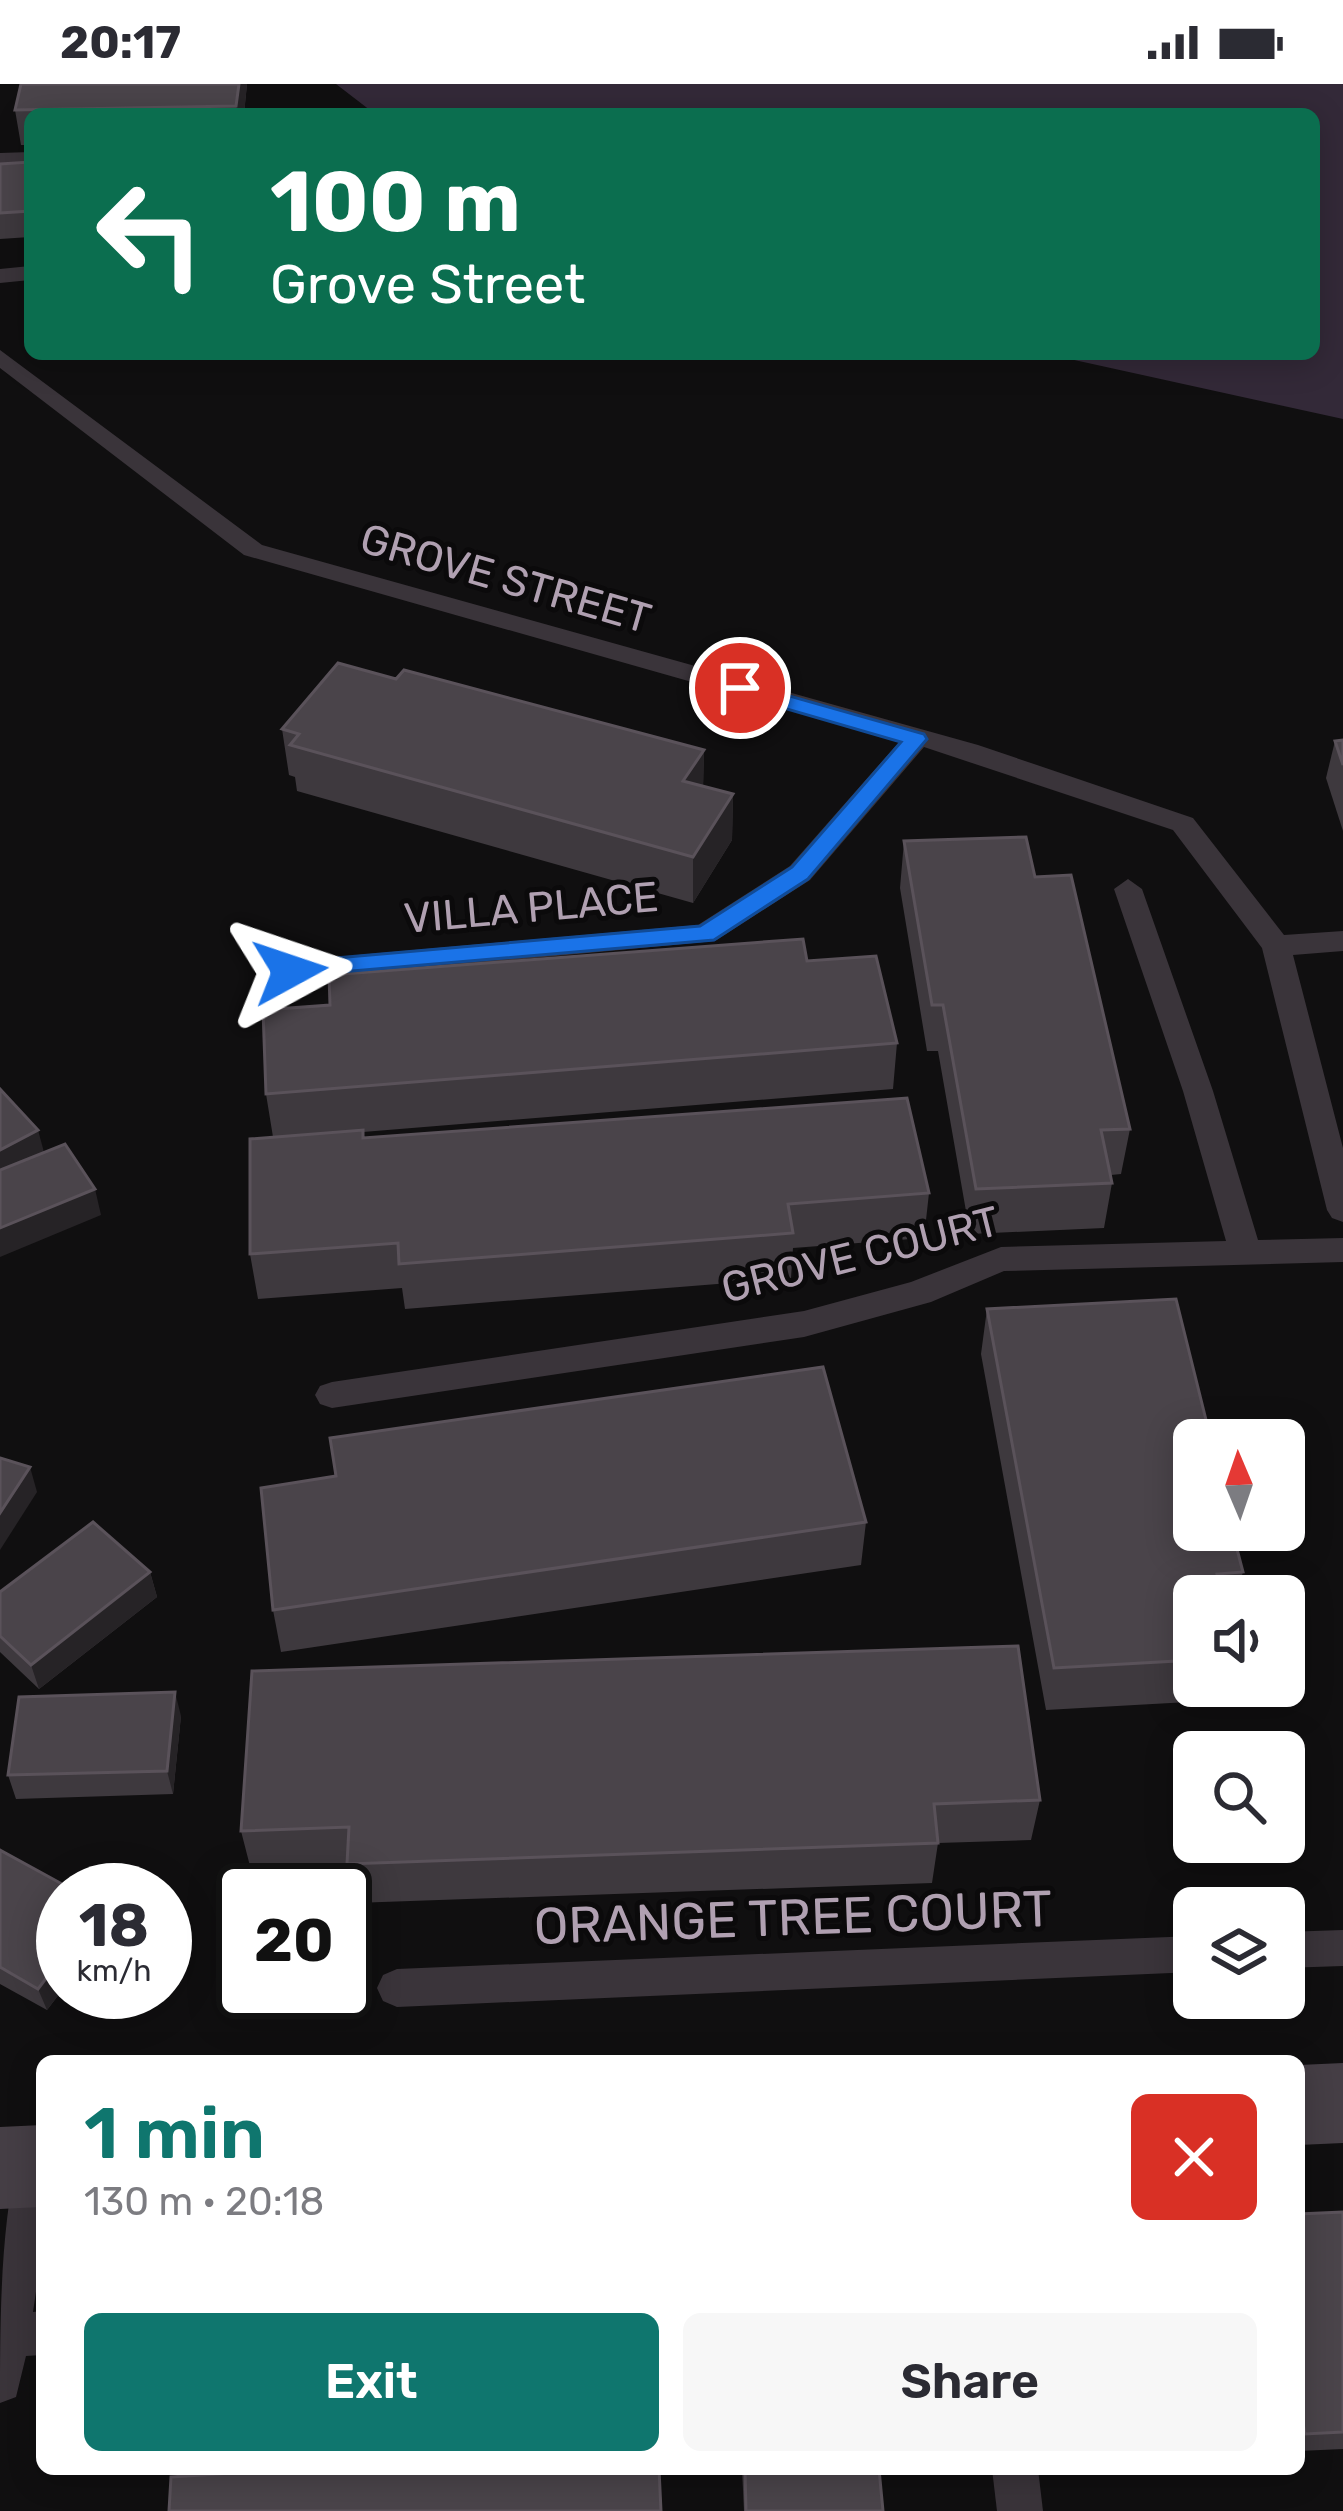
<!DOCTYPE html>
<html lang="en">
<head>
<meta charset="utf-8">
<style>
  :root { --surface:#fff; --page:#f7f7f7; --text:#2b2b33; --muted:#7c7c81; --accent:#0f766e }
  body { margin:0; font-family:Rubik,sans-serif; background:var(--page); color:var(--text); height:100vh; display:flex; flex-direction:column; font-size:45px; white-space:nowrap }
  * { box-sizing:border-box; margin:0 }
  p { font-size:39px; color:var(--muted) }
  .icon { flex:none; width:66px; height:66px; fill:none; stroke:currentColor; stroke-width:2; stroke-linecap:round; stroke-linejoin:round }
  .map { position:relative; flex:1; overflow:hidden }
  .panel { position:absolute; left:36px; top:1971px; width:1269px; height:420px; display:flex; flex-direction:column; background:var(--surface); border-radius:18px; box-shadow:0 6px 30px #0003 }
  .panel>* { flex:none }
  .hud { position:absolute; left:24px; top:24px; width:1296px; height:252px; border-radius:18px; box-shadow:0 6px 30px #0003; background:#0b6e4f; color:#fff; overflow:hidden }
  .needle { width:78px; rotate:358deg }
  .fabs { position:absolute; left:1173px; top:1335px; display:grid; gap:24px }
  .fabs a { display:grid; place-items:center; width:132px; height:132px; border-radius:18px; background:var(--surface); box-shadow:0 6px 30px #0003; font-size:60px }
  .speed { position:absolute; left:36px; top:1779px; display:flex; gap:24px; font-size:60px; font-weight:700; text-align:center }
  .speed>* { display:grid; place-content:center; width:156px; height:156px; border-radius:50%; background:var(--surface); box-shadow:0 6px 30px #0003; line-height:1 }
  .speed small { font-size:30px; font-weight:400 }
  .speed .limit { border:6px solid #111; border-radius:18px; background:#fff; color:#111 }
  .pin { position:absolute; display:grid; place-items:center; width:102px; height:102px; color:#fff; margin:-51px; border:6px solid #fff; border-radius:50%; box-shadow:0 3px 12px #0007 }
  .me { position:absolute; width:132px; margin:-66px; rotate:85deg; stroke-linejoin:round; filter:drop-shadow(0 0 9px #0008) }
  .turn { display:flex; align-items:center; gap:42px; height:252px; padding:0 48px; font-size:54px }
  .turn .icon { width:156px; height:156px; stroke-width:2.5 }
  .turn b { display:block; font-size:84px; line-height:102px }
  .round { display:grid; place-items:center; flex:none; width:126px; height:126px; border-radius:18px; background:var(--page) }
  .head { display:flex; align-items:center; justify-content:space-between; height:204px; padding:0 48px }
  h1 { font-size:72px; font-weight:600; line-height:90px; color:var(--accent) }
  .action { display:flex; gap:24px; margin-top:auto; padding:24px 48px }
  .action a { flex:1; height:138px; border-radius:18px; background:var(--accent); color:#fff; font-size:48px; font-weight:600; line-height:138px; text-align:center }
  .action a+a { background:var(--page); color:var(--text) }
  .status { display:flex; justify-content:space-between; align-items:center; height:84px; padding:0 60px; background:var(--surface); direction:ltr }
  .status svg { height:33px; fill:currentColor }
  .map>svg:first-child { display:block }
  .water { fill:#332938 }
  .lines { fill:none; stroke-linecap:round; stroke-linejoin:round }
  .lane { fill:#3a343a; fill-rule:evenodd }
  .secondary { fill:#453e45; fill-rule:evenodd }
  .wall { fill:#3e393e }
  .shaded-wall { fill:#262326 }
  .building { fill:#4a444a; stroke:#5a525a; stroke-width:3 }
  .route { fill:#1a73e8; stroke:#114b97; stroke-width:3 }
  .labels { text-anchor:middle; stroke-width:10; stroke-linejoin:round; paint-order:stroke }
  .street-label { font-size:42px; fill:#b0a0b1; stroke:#0b0a0b }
  .near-street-label { font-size:51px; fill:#b0a0b1; stroke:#0b0a0b }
</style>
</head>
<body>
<div class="status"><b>20:17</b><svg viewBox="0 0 49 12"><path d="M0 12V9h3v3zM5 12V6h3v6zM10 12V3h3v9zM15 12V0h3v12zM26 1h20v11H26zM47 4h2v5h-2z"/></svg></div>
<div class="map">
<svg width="1343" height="2427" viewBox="0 0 1343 2427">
  <rect width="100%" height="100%" fill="#100f10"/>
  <path class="water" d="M336 0H1343V335L1047 270H1314V30H375Z"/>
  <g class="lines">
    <g class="lane">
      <path d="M30 68V80L0 81V69Z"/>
      <path d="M30 182V196L0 199V185Z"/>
      <path d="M0 266 262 461 978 661 1193 734 1284 851 1343 847V867L1293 871 1343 1064V1138L1332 1134 1327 1126 1262 864 1173 746 924 663 810 796 715 857 290 897 280 894 275 887 280 880 290 877 698 841 790 782 900 657 244 471 0 284Z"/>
      <path d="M1128 795 1142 805 1213 1007 1258 1156 1343 1154V1178L1004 1187 931 1218 804 1253 332 1324 320 1320 315 1311 320 1302 332 1298 804 1227 911 1198 1001 1163 1226 1157 1183 1007 1114 805Z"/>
      <path d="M1343 1846V1882L1284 1884V1848Z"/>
      <path d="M1194 1852V1888L397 1923 383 1917 377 1904 383 1891 397 1885Z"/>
      <path d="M34 2061 42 2065V2167L33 2228 42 2227V2271L26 2272 16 2313 0 2319C0 2239 0 2143 19 2067Z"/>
      <path d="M992 2385H1038L1043 2427H997Z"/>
    </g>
    <g class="secondary">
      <path d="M1343 1979V2059L1299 2061V1981Z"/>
      <path d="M42 2041V2123L0 2125V2043Z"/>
    </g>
  </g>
  <g class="wall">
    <path d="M247 0 244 30H30V61H21L15 26Z"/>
    <path d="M30 78V153L0 155V80Z"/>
    <path d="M396 595 704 666 703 702 733 710 732 756 693 819 297 707 295 693 289 691 282 645Z"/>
    <path d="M1343 656V747L1326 694 1335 657Z"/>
    <path d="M904 757 1035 793 1130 1045 1121 1090 1111 1091 1112 1099 1104 1144 970 1150 938 967H927L900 804Z"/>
    <path d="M807 877 897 959 893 1005 363 1048 364 1054 929 1109 924 1154 793 1164 791 1194 405 1225 402 1204 258 1215 250 1170 273 1053 266 1010Z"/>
    <path d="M987 1225 1243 1488 1236 1512H1194V1602H1229L1224 1616 1046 1626 981 1270Z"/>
    <path d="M866 1438 861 1481 281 1568 273 1526Z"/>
    <path d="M150 1488 157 1513 39 1605 0 1568V1508Z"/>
    <path d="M181 1632 173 1710 16 1715 8 1691Z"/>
    <path d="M1040 1716 1031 1756 938 1759 932 1799 354 1819 347 1783 251 1786 241 1747Z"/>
    <path d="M0 1766 63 1806V1905L47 1926 0 1900Z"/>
    <path d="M1343 2128V2365L1299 2367V2130Z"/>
    <path d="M742 2385H879L883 2427H744Z"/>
  </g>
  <g class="shaded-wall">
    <path d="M239 0H247L244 30H237L236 22Z"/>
    <path d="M704 666 703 712 683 697Z"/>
    <path d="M733 710 732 756 693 819V773Z"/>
    <path d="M38 1046 45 1072 0 1096V1066Z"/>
    <path d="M95 1105 101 1131 0 1173V1144Z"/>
    <path d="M30 1383 37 1408 0 1466V1429Z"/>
    <path d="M150 1488 157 1513 39 1605 31 1581Z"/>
    <path d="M175 1608 181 1632 173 1710 167 1687Z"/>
    <path d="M63 1872V1905L47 1926 38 1905Z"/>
  </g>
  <g class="building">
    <path d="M21 0H239L236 22 15 26Z"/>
    <path d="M30 78V127L0 129V80Z"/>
    <path d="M338 579 396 595 404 586 704 666 683 697 733 710 693 773 290 661 299 650 282 645Z"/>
    <path d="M1343 656V681L1335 657Z"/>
    <path d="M1026 753 1035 793 1071 791 1130 1045 1101 1046 1112 1099 976 1105 943 921H932L904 757Z"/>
    <path d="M803 855 807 877 876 872 897 959 266 1010 263 926 330 921 329 891Z"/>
    <path d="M0 1005 38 1046 0 1066Z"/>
    <path d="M907 1014 929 1109 788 1120 793 1149 399 1180 398 1159 250 1170V1055L363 1046V1054Z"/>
    <path d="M65 1060 95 1105 0 1144V1086Z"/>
    <path d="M1176 1215 1211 1356H1194V1446H1232L1243 1488 1217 1490 1222 1512H1194V1576L1054 1584 987 1225Z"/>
    <path d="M823 1283 866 1438 273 1526 261 1404 336 1392 330 1354Z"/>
    <path d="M0 1374 30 1383 0 1429Z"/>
    <path d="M93 1438 150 1488 31 1581 0 1552V1508Z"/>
    <path d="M1018 1562 1040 1716 934 1720 938 1759 347 1780 349 1743 241 1747 252 1587Z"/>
    <path d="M175 1608 167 1687 8 1691 19 1613Z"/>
    <path d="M0 1766 73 1806H63V1872L38 1905 0 1883Z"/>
    <path d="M1343 2128V2348L1305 2350 1299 2316V2130Z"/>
    <path d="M294 2385H659L661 2427H169L171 2393Z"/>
    <path d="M745 2385H879L883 2427H746Z"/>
  </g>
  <path class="route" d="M740 598 924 650 927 655 808 795 714 856 282 893 278 887 290 878 700 842 792 783 901 658 732 609 728 604Z"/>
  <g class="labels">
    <g class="street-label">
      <text transform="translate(506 494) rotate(16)" y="15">GROVE STREET</text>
      <text transform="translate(531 823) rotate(-5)" y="15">VILLA PLACE</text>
      <text transform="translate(860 1170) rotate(-14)" y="15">GROVE COURT</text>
    </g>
    <g class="near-street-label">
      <text transform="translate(793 1833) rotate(-2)" y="18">ORANGE TREE COURT</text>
    </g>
  </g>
</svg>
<div class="fabs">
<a><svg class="needle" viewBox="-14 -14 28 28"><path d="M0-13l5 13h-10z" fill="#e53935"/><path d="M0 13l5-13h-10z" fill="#7c7c81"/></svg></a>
<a><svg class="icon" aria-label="sound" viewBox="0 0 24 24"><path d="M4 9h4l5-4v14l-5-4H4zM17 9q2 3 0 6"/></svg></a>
<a><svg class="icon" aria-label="search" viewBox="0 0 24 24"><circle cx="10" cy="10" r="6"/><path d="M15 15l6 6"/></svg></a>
<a><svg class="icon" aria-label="layers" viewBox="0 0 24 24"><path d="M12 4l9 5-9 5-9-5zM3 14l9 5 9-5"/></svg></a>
</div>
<div class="speed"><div>18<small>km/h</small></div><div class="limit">20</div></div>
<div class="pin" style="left:740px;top:604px;background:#d93025"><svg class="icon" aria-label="arrive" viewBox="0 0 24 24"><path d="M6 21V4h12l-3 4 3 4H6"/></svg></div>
<svg class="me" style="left:290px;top:887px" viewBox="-20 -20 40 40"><path d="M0-17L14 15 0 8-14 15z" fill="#1a73e8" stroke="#fff" stroke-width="4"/></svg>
<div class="hud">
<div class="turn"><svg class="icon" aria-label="left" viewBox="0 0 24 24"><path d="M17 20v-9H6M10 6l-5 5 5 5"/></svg><div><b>100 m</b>Grove Street</div></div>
</div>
<section class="panel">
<div class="head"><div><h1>1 min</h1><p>130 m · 20:18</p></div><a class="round" style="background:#d93025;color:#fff"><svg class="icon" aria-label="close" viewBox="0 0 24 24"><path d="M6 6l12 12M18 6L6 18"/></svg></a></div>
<div class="action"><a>Exit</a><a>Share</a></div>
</section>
</div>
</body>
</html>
